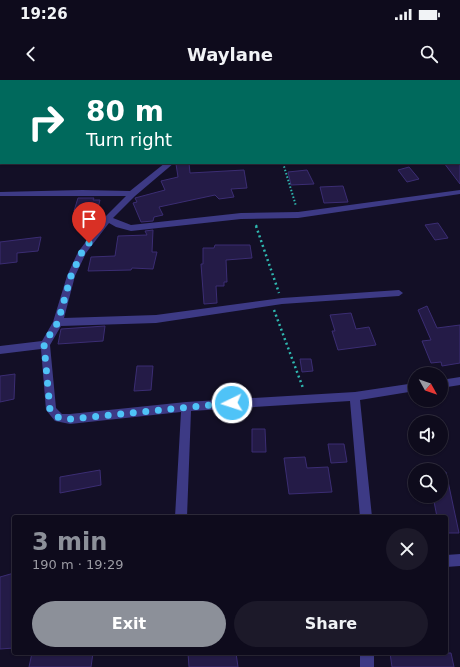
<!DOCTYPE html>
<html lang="en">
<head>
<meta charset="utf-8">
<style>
  :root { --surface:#0e0b1c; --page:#1c1929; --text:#f1f3f6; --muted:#9b9ba3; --line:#2e2b3b; --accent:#8c9099 }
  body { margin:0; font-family:"DejaVu Sans",sans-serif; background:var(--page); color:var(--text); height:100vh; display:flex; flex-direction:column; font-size:15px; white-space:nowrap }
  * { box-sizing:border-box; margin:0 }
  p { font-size:13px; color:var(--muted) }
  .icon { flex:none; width:22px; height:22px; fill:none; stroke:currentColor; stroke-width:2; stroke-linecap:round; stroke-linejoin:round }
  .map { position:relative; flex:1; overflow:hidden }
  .side { position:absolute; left:12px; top:435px; width:436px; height:140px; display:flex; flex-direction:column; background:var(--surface); border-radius:4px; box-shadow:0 1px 3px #0004,0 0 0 1px var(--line) }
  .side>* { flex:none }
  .top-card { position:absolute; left:0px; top:0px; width:460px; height:84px; box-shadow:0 1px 3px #0004,0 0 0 1px var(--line); background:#00695c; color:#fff; overflow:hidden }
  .needle { width:26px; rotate:130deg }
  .fabs { position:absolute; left:408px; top:287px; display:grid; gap:8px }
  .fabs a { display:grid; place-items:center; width:40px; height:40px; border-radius:50%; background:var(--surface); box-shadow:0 1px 3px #0004,0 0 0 1px var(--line); font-size:20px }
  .pin { position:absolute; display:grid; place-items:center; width:34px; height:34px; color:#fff; margin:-41px -17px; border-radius:50% 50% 50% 0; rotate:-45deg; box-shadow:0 0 4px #0007 }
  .pin .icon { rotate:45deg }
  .me { position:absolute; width:44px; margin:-22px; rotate:266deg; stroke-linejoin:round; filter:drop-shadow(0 0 3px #0008) }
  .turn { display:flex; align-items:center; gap:14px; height:84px; padding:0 20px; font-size:18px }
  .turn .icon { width:52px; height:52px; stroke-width:2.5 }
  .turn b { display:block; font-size:28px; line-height:34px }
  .round { display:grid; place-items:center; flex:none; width:42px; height:42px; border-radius:21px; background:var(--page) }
  .head { display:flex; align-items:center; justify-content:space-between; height:68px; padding:0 20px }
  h1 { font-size:24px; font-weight:700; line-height:30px; color:var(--accent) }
  .cta { display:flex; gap:8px; margin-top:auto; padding:8px 20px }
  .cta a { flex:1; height:46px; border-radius:24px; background:var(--accent); color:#fff; font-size:16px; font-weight:700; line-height:46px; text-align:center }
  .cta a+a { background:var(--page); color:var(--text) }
  .status { display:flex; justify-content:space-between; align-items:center; height:28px; padding:0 20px; background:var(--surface); direction:ltr }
  .status svg { height:11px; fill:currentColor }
  header { display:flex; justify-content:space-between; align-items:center; height:52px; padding:0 20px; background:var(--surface); font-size:18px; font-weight:700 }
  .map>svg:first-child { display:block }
  .building { fill:#241b47; stroke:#3b2d73 }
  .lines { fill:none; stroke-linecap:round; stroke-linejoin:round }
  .path-far1 { stroke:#2fb8b0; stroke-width:2; stroke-dasharray:1.5 2; stroke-linecap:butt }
  .path { stroke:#2fb8b0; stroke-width:2.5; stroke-dasharray:2 3; stroke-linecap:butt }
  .minor { fill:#3d3a85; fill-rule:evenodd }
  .route { stroke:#4fc3f7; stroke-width:7; stroke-dasharray:0 12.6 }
</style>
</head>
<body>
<div class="status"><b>19:26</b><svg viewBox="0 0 49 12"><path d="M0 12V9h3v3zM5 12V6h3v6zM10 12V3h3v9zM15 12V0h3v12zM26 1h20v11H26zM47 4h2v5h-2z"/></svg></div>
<header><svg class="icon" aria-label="back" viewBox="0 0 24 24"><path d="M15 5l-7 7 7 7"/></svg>Waylane<svg class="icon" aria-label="search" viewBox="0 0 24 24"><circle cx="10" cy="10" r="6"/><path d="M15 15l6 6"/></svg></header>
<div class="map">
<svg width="460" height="587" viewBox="0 0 460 587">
  <rect width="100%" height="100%" fill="#130f26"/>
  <g class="building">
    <path d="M189 83 190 93 244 90 247 108 231 109 234 117 219 119 215 115 159 127 163 135 154 137 153 141 141 142 133 123 137 122 135 118 165 110 161 101 178 97 176 84Z"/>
    <path d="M444 83H460V104Z"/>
    <path d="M409 87 419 99 407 102 398 90Z"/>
    <path d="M307 90 314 104 291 105 288 92Z"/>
    <path d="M343 106 348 122 324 123 320 107Z"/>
    <path d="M78 118H94L93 120H100L97 132 74 131Z"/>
    <path d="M438 143 448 158 435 160 425 145Z"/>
    <path d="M153 150 152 172H157L153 189 132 188 131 190 88 191 91 177 115 176 118 156 147 155 145 151Z"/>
    <path d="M41 157 38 171 17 173V182L0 184V162Z"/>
    <path d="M215 165H250L252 178 226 180 227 202H224V206H216L217 223 204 224 201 184H203V168H214Z"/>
    <path d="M427 226 437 248 460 245V283L442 286 441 282 431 283 422 261 431 260 418 230Z"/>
    <path d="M351 233 356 249 369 247 376 265 338 270 332 251H335L330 235Z"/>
    <path d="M105 246 103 261 58 264 61 249Z"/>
    <path d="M300 279H311L313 291 302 292Z"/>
    <path d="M137 286H153L151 310 134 311Z"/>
    <path d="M15 294 14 319 0 322V296Z"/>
    <path d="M252 349H265L266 372H252Z"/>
    <path d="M328 364H344L347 382 331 383Z"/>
    <path d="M305 377 307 388 328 387 332 412 289 414 284 378Z"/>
    <path d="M100 390 101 405 60 413V397Z"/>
    <path d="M441 392H446L459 453H446V437H437L433 416H441Z"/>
    <path d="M14 493V568L0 569V497Z"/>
    <path d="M32 573H93L91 587H29Z"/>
    <path d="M188 573H236L238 587H189Z"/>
    <path d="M390 573H451L454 587H392Z"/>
  </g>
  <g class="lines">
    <g class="path-far1">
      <path d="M283 83 296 126"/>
      <path d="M256 145 257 147"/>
    </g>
    <g class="path">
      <path d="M256 146 279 213"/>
      <path d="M274 230 303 308"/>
    </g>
    <g class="minor">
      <path d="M184 0H190L191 1H185Z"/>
      <path d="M346 0H352L353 1H347Z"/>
      <rect x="0" y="5" width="1" height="4"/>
      <rect x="459" y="50" width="1" height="4"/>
      <path d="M165 83H174L135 116 113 138 131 145 241 133 298 132 460 110V114L298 138 241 139 131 151 116 147 109 143 86 173 75 196 64 238 156 235 282 218 399 210 403 213 399 216 282 224 156 243 61 246 50 265 56 328 62 334H70L186 322 355 312 415 303V311L360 320 372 437H360L350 321 191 331 187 437H175L181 332 70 344 55 341 46 330 41 269 0 274V266L42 261 53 242 67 196 78 172 105 137 126 116H0V112L82 110 130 111Z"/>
      <path d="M460 297V305L441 308V300Z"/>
      <path d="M460 474V486L446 487V475Z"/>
      <rect x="360" y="573" width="14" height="14"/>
    </g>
  </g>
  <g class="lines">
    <path class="route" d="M89 163 82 172 71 196 58 242 44 264 50 330 59 338 70 339 232 323"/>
  </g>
</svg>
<div class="fabs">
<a><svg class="needle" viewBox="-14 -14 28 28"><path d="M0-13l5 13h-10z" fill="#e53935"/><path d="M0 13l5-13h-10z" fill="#9b9ba3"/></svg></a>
<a><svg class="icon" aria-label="sound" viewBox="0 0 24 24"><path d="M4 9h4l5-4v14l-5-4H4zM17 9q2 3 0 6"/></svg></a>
<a><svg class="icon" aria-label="search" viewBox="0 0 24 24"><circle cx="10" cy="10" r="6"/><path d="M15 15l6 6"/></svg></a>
</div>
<div class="pin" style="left:89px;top:163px;background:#d93025"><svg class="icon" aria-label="arrive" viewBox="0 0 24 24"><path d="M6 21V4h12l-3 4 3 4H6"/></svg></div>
<svg class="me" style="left:232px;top:323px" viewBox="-20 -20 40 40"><circle r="17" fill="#4fc3f7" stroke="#fff" stroke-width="3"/><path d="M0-11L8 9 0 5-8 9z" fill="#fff"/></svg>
<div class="top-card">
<div class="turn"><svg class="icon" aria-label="right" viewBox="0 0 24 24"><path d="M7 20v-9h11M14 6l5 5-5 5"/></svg><div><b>80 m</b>Turn right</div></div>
</div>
<section class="side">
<div class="head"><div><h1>3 min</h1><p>190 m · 19:29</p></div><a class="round"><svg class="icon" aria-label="close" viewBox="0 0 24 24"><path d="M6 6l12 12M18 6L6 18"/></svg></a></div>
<div class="cta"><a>Exit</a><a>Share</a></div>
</section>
</div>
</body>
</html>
